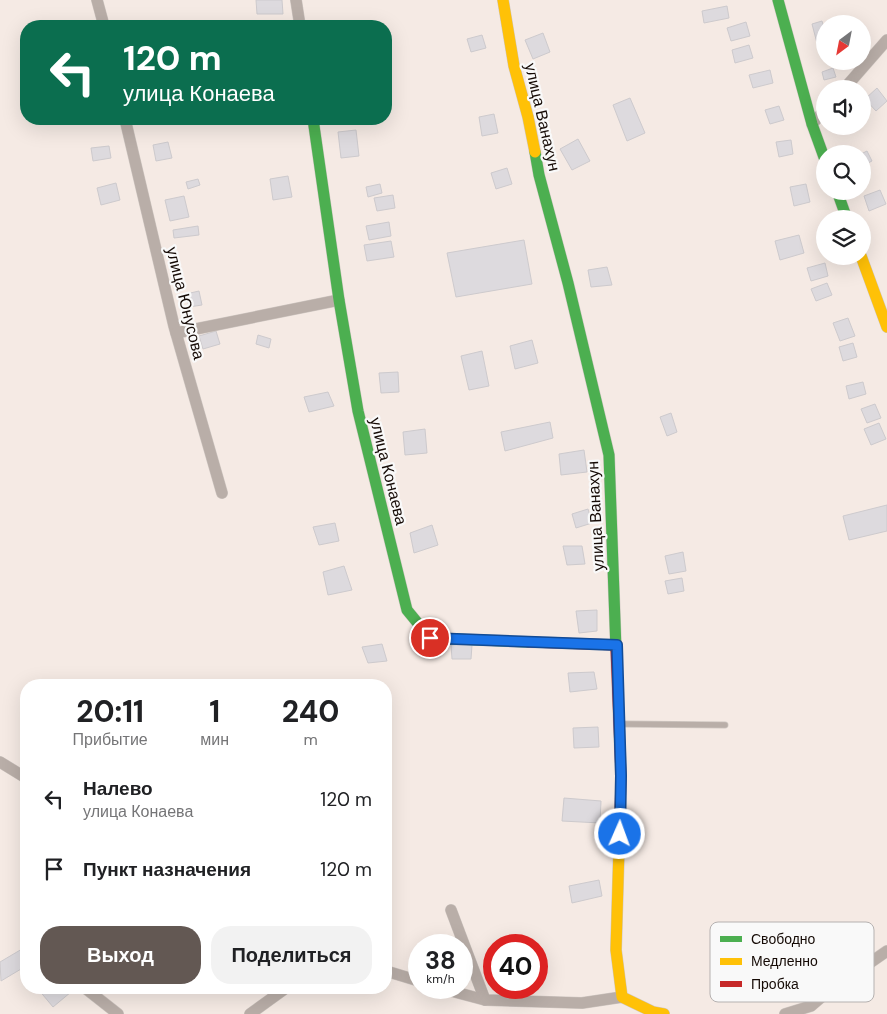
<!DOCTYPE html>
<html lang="ru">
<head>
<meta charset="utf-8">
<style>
  :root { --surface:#fff; --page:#f2f2f2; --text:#202124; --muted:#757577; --accent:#635853 }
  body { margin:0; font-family:"DM Sans",sans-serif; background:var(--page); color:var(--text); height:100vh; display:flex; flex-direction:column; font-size:19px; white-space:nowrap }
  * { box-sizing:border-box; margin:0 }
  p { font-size:16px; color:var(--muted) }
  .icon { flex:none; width:28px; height:28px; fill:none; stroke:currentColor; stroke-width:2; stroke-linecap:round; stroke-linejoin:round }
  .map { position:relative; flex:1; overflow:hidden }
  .side { position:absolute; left:20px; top:679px; width:372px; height:315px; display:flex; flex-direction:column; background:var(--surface); border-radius:20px; box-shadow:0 5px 20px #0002 }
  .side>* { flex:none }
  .hud { position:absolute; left:20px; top:20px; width:372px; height:105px; border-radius:20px; box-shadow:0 5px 20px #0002; background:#0b6e4f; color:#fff; overflow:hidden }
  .needle { width:32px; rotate:212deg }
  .tools { position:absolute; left:816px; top:15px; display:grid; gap:10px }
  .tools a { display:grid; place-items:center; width:55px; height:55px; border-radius:50%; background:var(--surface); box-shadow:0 5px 20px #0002; font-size:25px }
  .speed { position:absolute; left:408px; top:934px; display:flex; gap:10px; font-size:25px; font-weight:700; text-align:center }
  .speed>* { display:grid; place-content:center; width:65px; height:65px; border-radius:50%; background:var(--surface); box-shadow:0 5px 20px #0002; line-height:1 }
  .speed small { font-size:12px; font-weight:400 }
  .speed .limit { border:8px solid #d22; background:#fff; color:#111 }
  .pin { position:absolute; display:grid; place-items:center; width:42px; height:42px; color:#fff; margin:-21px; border:2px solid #fff; border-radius:50%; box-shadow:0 1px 5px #0007 }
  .me { position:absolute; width:55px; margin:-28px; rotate:2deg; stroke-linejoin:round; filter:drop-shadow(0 0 4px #0008) }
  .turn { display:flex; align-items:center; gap:18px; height:105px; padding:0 20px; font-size:22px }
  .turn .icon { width:65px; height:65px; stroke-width:2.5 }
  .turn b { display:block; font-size:35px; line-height:42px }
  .eta { display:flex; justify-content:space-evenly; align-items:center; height:85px; text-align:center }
  .eta b { font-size:30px; font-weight:700; line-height:35px }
  .button { display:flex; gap:10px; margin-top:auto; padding:10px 20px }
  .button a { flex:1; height:58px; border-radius:20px; background:var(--accent); color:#fff; font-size:20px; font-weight:700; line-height:58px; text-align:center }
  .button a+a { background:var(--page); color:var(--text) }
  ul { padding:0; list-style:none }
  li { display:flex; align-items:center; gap:15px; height:70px; padding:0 20px }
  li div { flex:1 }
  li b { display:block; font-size:19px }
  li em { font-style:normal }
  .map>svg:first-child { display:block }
  .building { fill:#dddade; stroke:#cdcacd }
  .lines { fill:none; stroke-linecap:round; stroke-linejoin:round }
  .lane-casing { stroke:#cfc7c2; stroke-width:7 }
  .street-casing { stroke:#cfc7c2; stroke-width:12 }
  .fast-casing { stroke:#cfc7c2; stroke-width:12 }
  .slow-casing { stroke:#cfc7c2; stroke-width:12 }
  .jam-casing { stroke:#cfc7c2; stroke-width:12 }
  .lane { stroke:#b9aea8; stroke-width:5.5 }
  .street { stroke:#b9aea8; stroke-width:11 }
  .fast { stroke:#4caf50; stroke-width:11 }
  .slow { stroke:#ffc107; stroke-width:11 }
  .jam { stroke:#c62828; stroke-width:11 }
  .route-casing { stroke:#114b97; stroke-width:12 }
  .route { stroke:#1a73e8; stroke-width:9 }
  .labels { text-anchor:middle; stroke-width:4.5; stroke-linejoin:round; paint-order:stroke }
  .street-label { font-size:16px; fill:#150a05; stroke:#f9f9f9 }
  .key { fill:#f9f9f9; stroke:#b5b1b0; stroke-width:1 }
  .key-label { font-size:14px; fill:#150a05 }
</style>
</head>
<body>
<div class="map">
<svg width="887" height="1014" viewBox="0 0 887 1014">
  <rect width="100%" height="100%" fill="#f5eae4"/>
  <g class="building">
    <path d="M256 0H282L283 14H257Z"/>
    <path d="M727 6 729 18 704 23 702 11Z"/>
    <path d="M822 21 825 31V45L818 47 812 24Z"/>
    <path d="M361 22V26H332V25Z"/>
    <path d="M746 22 750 36 731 41 727 28Z"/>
    <path d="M543 33 550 52 533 59 525 40Z"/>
    <path d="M482 35 486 48 471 52 467 39Z"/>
    <path d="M749 45 753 58 735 63 732 50Z"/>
    <path d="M833 68 836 77 824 80 822 72Z"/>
    <path d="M770 70 773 83 753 88 749 75Z"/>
    <path d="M877 88 887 101 876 111 865 99Z"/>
    <path d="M630 98 645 133 627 141 613 105Z"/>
    <path d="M779 106 784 120 770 124 765 110Z"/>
    <path d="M494 114 498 133 482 136 479 117Z"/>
    <path d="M356 130 359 156 341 158 338 132Z"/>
    <path d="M578 139 590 161 572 170 560 149Z"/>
    <path d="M791 140 793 154 779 157 776 142Z"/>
    <path d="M168 142 172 158 156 161 153 145Z"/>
    <path d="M109 146 111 158 93 161 91 148Z"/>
    <path d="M867 151 872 161 862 166 861 154Z"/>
    <path d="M507 168 512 184 496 189 491 173Z"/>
    <path d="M288 176 292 197 273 200 270 179Z"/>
    <path d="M198 179 200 185 188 189 186 182Z"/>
    <path d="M116 183 120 200 101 205 97 188Z"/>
    <path d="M380 184 382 193 368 197 366 187Z"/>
    <path d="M806 184 810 202 794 206 790 187Z"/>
    <path d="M880 190 886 204 869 211 864 196Z"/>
    <path d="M393 195 395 208 377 211 374 198Z"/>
    <path d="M184 196 189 217 170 221 165 200Z"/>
    <path d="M389 222 391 236 369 240 366 226Z"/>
    <path d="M198 226 199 235 174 238 173 230Z"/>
    <path d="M799 235 804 253 780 260 775 241Z"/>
    <path d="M524 240 532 284 456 297 447 253Z"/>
    <path d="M391 241 394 257 367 261 364 245Z"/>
    <path d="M825 263 828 276 811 281 807 268Z"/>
    <path d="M607 267 612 285 591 287 588 270Z"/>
    <path d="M827 283 832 295 816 301 811 289Z"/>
    <path d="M199 291 202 305 189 307 186 294Z"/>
    <path d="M848 318 855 336 840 341 833 323Z"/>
    <path d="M216 331 220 344 203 349 199 336Z"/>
    <path d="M258 335 271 339 269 348 256 344Z"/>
    <path d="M532 340 538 363 515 369 510 346Z"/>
    <path d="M853 343 857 357 843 361 839 347Z"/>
    <path d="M482 351 489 386 469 390 461 356Z"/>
    <path d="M398 372 399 392 381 393 379 373Z"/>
    <path d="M863 382 866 394 849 399 846 386Z"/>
    <path d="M328 392 334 406 309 412 304 397Z"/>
    <path d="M875 404 881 418 867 423 861 409Z"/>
    <path d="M671 413 677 432 667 436 660 417Z"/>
    <path d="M550 422 553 438 505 451 501 432Z"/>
    <path d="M879 423 886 439 871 445 864 429Z"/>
    <path d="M425 429 427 453 405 455 403 432Z"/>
    <path d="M584 450 587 472 561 475 559 454Z"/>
    <path d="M887 505V531L849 540 843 516Z"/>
    <path d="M588 509 592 523 576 528 572 514Z"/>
    <path d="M335 523 339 541 319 545 313 527Z"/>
    <path d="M432 525 438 545 414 553 410 533Z"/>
    <path d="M563 546H582L585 564 567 565Z"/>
    <path d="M683 552 686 571 669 574 665 556Z"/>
    <path d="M344 566 352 590 328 595 323 572Z"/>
    <path d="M682 578 684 591 668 594 665 581Z"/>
    <path d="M597 610V631L579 633 576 611Z"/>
    <path d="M382 644 387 661 368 663 362 647Z"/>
    <path d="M451 645H472L471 659H452Z"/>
    <path d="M594 672 597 689 570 692 568 673Z"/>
    <path d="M598 727 599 747 574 748 573 728Z"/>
    <path d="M564 798 601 801 600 823 562 821Z"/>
    <path d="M599 880 602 896 572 903 569 886Z"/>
    <path d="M22 949 26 956V966L1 981 0 962Z"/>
    <path d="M40 988H67L71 992 53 1007 38 989Z"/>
  </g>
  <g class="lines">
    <defs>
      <path id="lane" d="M622 724 725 725"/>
      <g id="street">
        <path d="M97 0 104 26"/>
        <path d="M296 0 300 26"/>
        <path d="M844 89 887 40"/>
        <path d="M125 119 174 326 222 493"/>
        <path d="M812 124 825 110"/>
        <path d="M176 333 339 300"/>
        <path d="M0 762 26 778"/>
        <path d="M451 910 485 1000"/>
        <path d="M386 971 419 981"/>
        <path d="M85 988 118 1014"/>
        <path d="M440 988 485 1000 582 1003 622 997"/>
        <path d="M250 1014 286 988"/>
        <path d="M785 1014 811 1006 825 994 887 951"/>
      </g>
      <g id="fast">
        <path d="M778 0 812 124 825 160"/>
        <path d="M313 119 339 300 358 411 407 610 430 638 528 642"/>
        <path d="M535 152 539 175 568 283 609 455 616 650"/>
        <path d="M837 191 847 219"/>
      </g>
      <g id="slow">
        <path d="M503 0 514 66 528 117 535 152"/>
        <path d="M861 256 887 327"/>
        <path d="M620 814 616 950 622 997 653 1012 664 1014"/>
      </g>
      <g id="jam">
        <path d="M528 642 617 645"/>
        <path d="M616 650 621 776 620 814"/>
      </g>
    </defs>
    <use href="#lane" class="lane-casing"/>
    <use href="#street" class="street-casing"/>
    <use href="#fast" class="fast-casing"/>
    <use href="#slow" class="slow-casing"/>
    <use href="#jam" class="jam-casing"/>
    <use href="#lane" class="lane"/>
    <use href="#street" class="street"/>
    <use href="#fast" class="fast"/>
    <use href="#slow" class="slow"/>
    <use href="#jam" class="jam"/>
  </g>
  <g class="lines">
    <defs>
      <path id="route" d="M430 638 617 645 621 776 620 834"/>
    </defs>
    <use href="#route" class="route-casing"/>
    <use href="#route" class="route"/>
  </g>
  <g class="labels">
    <g class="street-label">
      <text transform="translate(543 117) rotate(77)" y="6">улица Ванахун</text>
      <text transform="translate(186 303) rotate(76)" y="6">улица Юнусова</text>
      <text transform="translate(389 471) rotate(76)" y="6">улица Конаева</text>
      <text transform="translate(595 516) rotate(-93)" y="6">улица Ванахун</text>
    </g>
  </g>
  <rect x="710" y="922" width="164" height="80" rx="8" class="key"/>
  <rect x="720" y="936" width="22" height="6" fill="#4caf50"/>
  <rect x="720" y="958" width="22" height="7" fill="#ffc107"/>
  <rect x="720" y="981" width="22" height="6" fill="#c62828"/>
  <g class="key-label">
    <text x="751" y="944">Свободно</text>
    <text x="751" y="966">Медленно</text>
    <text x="751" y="989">Пробка</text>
  </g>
</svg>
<div class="tools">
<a><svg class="needle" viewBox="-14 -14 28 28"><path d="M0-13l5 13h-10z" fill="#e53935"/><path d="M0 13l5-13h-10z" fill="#757577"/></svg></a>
<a><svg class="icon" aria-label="sound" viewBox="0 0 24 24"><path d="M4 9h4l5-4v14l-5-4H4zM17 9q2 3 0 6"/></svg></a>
<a><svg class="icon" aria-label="search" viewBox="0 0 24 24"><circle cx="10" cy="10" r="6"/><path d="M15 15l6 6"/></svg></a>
<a><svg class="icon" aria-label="layers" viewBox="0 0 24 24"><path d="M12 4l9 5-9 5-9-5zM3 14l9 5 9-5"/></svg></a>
</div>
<div class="speed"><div>38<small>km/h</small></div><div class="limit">40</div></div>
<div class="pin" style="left:430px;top:638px;background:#d93025"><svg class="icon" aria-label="arrive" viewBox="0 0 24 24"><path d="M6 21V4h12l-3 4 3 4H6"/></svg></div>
<svg class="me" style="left:620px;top:834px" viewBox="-20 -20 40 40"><circle r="17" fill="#1a73e8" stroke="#fff" stroke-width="3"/><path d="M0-11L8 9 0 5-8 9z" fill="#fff"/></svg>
<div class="hud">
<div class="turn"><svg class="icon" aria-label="left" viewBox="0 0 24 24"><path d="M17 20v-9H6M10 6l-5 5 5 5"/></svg><div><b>120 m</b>улица Конаева</div></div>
</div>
<section class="side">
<div class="eta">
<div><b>20:11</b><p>Прибытие</p></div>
<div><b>1</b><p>мин</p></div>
<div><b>240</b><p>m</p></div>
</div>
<ul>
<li><svg class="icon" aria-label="left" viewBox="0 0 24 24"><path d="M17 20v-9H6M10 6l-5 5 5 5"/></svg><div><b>Налево</b><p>улица Конаева</p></div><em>120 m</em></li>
<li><svg class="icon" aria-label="arrive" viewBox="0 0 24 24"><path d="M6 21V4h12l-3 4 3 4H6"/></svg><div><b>Пункт назначения</b></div><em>120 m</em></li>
</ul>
<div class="button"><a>Выход</a><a>Поделиться</a></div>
</section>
</div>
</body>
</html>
